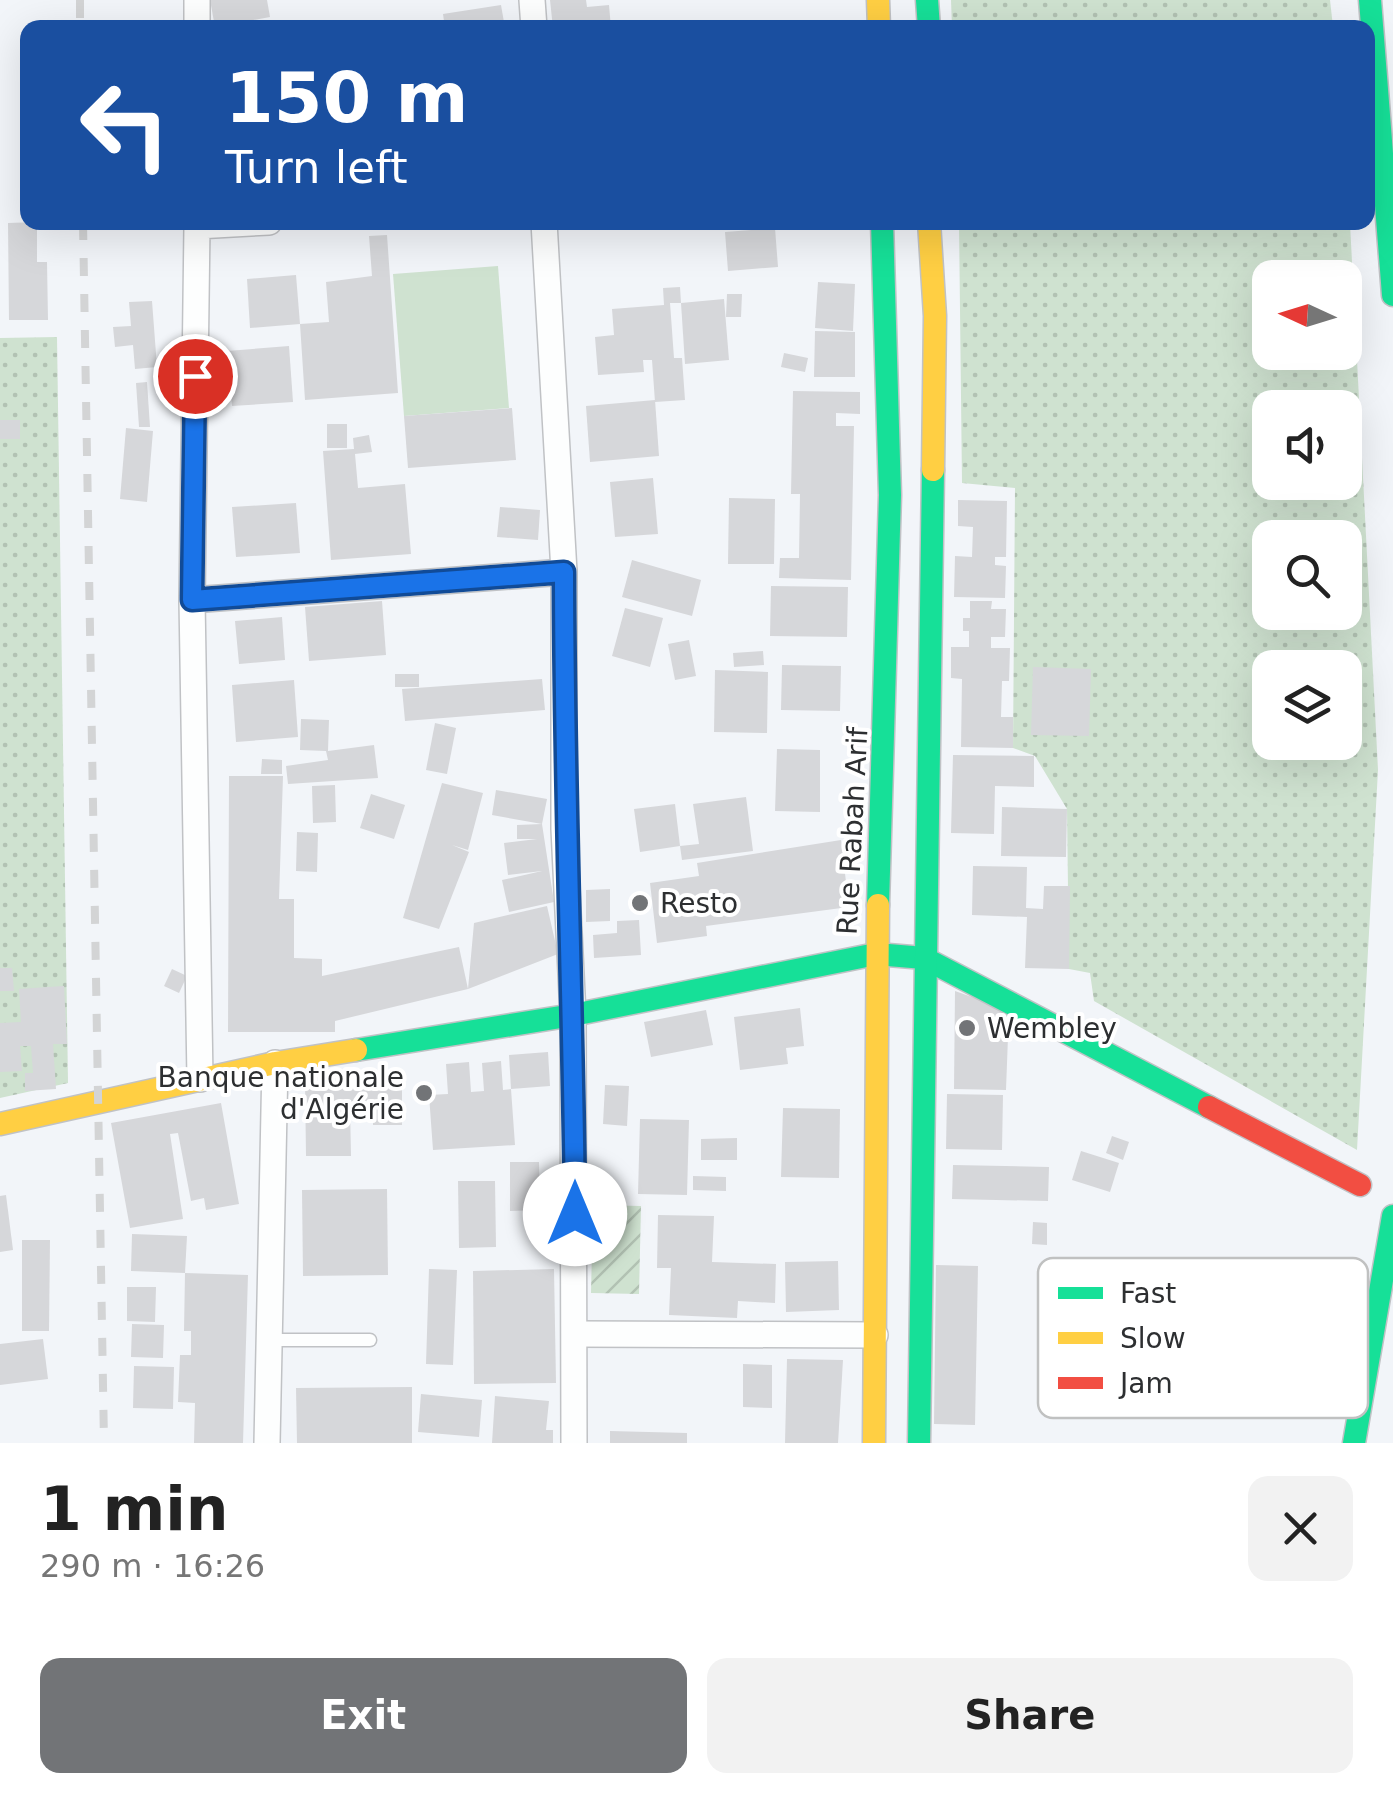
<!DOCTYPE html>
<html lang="en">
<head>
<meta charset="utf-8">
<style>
  :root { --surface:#fff; --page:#f2f2f2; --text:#222; --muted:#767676; --accent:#727477 }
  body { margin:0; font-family:"DejaVu Sans",sans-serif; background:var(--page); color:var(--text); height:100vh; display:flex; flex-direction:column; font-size:38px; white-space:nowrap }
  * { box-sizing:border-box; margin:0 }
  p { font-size:32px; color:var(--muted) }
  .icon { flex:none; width:55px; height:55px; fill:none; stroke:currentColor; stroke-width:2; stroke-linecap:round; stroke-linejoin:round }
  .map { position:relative; height:1443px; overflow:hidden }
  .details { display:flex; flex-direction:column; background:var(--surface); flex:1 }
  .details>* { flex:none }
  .top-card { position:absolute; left:20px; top:20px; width:1355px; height:210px; border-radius:20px; box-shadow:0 10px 40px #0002; background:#1a4fa0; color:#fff; overflow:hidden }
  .needle { width:65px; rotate:274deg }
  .controls { position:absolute; left:1252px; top:260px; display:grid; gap:20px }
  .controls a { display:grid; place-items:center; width:110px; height:110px; border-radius:20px; background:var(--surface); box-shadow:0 10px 40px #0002; font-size:50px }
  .pin { position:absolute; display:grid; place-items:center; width:85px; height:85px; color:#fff; margin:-42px; border:5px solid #fff; border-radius:50%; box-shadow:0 2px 10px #0007 }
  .me { position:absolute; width:110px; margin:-55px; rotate:0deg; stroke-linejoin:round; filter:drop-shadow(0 0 8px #0008) }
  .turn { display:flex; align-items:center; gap:35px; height:210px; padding:0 40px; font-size:45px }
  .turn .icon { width:130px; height:130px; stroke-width:2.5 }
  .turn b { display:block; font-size:70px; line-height:85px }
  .round { display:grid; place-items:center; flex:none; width:105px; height:105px; border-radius:20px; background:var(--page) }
  .summary { display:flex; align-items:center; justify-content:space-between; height:170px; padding:0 40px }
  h1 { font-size:60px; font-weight:600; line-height:75px }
  .action { display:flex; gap:20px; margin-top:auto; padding:20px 40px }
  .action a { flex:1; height:115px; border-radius:20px; background:var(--accent); color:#fff; font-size:40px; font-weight:600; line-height:115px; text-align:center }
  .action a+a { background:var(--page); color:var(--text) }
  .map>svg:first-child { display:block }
  .grass { fill:url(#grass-dots); fill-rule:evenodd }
  .garden { fill:url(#garden-furrows) }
  .pitch { fill:#cfe2d0 }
  .building { fill:#d6d7da }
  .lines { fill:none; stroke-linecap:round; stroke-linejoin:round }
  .lane-casing { stroke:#c0c2c5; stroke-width:15 }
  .street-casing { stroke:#c0c2c5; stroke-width:28 }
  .fast-casing { stroke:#c0c2c5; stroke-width:25 }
  .slow-casing { stroke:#c0c2c5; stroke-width:25 }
  .jam-casing { stroke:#c0c2c5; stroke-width:25 }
  .lane { stroke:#fdfefe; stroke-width:12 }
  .street { stroke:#fdfefe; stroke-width:25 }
  .fast { stroke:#16e098; stroke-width:22 }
  .slow { stroke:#ffcf43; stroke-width:22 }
  .jam { stroke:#f24e42; stroke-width:22 }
  .rail { stroke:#d3d4d5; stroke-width:8; stroke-dasharray:18 18; stroke-linecap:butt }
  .route-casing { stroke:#114b97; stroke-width:25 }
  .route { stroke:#1a73e8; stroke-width:18 }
  .poi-dot { fill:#727477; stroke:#fff; stroke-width:4 }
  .labels { text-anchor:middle; stroke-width:8; stroke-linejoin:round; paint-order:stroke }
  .street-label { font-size:28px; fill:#2d2f31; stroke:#fff }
  .poi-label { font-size:28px; fill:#2d2f31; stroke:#fff; text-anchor:start }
  .key { fill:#fff; stroke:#c0c1c1; stroke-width:2.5 }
  .key-label { font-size:28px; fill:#2d2f31 }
</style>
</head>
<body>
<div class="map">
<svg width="1393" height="1443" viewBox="0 0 1393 1443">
  <defs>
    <pattern id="grass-dots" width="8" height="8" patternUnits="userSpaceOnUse" patternTransform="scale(2.5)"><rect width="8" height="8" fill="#cfe2d0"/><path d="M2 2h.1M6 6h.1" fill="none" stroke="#b2c2b3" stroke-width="1.8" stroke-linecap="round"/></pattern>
    <pattern id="garden-furrows" width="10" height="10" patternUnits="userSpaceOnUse" patternTransform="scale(2.5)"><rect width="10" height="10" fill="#cfe2d0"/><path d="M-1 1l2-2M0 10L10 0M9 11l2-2" fill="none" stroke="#b2c2b3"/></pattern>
  </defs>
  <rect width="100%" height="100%" fill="#f2f5f9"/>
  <g class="grass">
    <path d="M951 0H1330L1333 27H952Z"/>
    <path d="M959 223H1350L1378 770 1357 1150 1094 1001 1090 973 1069 969 1067 809 1035 756 1013 748 1015 488 962 483ZM1270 278H1345V352H1270ZM1270 408H1345V482H1270ZM1270 538H1345V612H1270ZM1270 668H1345V742H1270Z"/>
    <path d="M57 337 68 1083 0 1098V338Z"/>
  </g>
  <path class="garden" d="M593 1205 641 1206 639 1294 591 1293Z"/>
  <path class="pitch" d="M498 266 509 408 404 416 393 274Z"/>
  <g class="building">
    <path d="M210 0H267L270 17 215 27Z"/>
    <path d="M550 0H586L587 7 609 5 611 28H553Z"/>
    <path d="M501 5 505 28H445L443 14Z"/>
    <path d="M833 20V28H771V25Z"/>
    <path d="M37 222V262H47L48 320H9L8 223Z"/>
    <path d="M775 228 778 267 728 271 725 232Z"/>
    <path d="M387 235 398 393 305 400 300 324 329 322 326 282 372 276 369 236Z"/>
    <path d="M296 275 300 324 250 328 247 279Z"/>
    <path d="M818 282 855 284 853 331 815 328Z"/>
    <path d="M680 287 681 303H670L674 358H682L685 400 655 402 652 360H643L644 372 598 375 595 337 614 335 612 309 664 305 663 288Z"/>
    <path d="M727 294H742L741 317H726Z"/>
    <path d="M724 299 729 360 685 364 681 303Z"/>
    <path d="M152 301 157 367 135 369 133 345 115 347 113 327 131 326 129 302Z"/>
    <path d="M815 331 855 332V377H814Z"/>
    <path d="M289 346 293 402 232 406 227 351Z"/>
    <path d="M784 353 808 358 805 372 781 367Z"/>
    <path d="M147 382 150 427H139L136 383Z"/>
    <path d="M793 391 860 392V414L836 413V426H854L851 580 779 578 780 558H799L800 494H791Z"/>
    <path d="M655 400 659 456 590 462 586 406Z"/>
    <path d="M512 408 516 460 408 468 404 416Z"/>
    <rect x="0" y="420" width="20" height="19"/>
    <rect x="327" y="424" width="20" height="24"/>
    <path d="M126 428 153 431 147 502 120 499Z"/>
    <path d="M369 435 372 452 355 454 358 488 405 484 411 554 331 560 323 451 354 449 353 438Z"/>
    <path d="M653 478 658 534 615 537 610 482Z"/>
    <path d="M729 498 775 499 774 564H728Z"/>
    <path d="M958 500 1007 501 1006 557H995V565L1006 566 1005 598 954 597 955 556 972 557 973 527 958 526Z"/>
    <path d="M296 503 300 553 236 557 232 507Z"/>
    <path d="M500 507 540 510 538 540 497 537Z"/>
    <path d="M632 560 701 580 692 616 622 597Z"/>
    <path d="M771 586 848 587 847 637 770 636Z"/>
    <path d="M382 601 386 655 309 661 305 607Z"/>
    <path d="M970 601H992L991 609H1006L1005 637H991V648H1010L1009 681H1002L1001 717H1013V748L961 747 962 679 951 678V647H969V631H963V618H970Z"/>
    <path d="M625 608 663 618 650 667 612 656Z"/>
    <path d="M282 617 285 660 239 664 235 621Z"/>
    <path d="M689 640 696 676 675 680 668 644Z"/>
    <path d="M763 651 764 665 734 667 733 653Z"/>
    <path d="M782 665 841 666 840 711 781 710Z"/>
    <path d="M1033 667 1091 669 1089 736 1031 735Z"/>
    <path d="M715 670 768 672 767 733 714 732Z"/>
    <rect x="395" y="674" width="24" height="13"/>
    <path d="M542 679 545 710 405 721 402 689Z"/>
    <path d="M294 680 298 737 236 742 232 685Z"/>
    <path d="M301 719 329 720 328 751 374 745 378 778 288 784 286 766 328 760 326 751 300 750Z"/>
    <path d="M435 723 456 728 447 774 426 770Z"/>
    <path d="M777 749 820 750V812L775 811Z"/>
    <path d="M953 755 1034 756V787L995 786 994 834 951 833Z"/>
    <path d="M262 759 282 760V774H261Z"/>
    <path d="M229 776H283L279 899H294V958L322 959V976L459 947 468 989 474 923 547 906 558 954 468 989 335 1021V1032H228Z"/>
    <path d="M442 783 483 793 468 850 452 845 469 852 439 929 403 918Z"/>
    <path d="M335 785 336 822 313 823 312 786Z"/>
    <path d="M496 790 547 799 542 824 492 815Z"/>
    <path d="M371 794 405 805 394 839 360 828Z"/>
    <path d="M746 797 753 851 682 860 680 846 699 844 693 804Z"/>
    <path d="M675 804 680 846 640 852 634 809Z"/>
    <path d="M1002 807 1067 809 1066 857 1001 856Z"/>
    <path d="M542 824 554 902 509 912 502 880 542 871 508 875 504 843 537 839H517V825Z"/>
    <path d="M297 832 318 833 317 872 296 871Z"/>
    <path d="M841 840 849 907 706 926 707 936 657 943 650 883 699 876 697 863Z"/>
    <path d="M973 866 1027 867 1026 908 1043 909 1044 886H1070L1069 969 1025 968 1027 917 972 915Z"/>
    <path d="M610 889V921L586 922V890Z"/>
    <path d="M639 920 641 955 594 958 593 935 617 933V921Z"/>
    <path d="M0 968H12L14 991H0Z"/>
    <path d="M172 969 187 976 179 993 164 986Z"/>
    <path d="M64 986 67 1044H53L56 1089 25 1091V1073H33L31 1046H20L22 1071 0 1072V1023L21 1022 19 989Z"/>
    <path d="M955 991 1009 1010 1006 1090 954 1089Z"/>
    <path d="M800 1008 804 1046 786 1048 788 1064 740 1070 734 1017Z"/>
    <path d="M706 1010 713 1045 651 1057 644 1022Z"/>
    <path d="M548 1052 550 1086 511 1089 509 1055Z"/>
    <path d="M501 1061 503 1090 511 1089 515 1145 433 1150 429 1095 448 1094 446 1064 469 1062 471 1092 484 1091 482 1063Z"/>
    <path d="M351 1080H402V1125H373V1107H350L351 1156H306L305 1081Z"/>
    <path d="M605 1085 629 1086 627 1126 603 1124Z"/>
    <path d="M947 1094 1003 1095 1002 1150 946 1149Z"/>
    <path d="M221 1103 239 1204 206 1210 204 1198 191 1201 178 1133 170 1134 183 1219 130 1228 111 1123Z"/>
    <path d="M783 1108 840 1109 839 1178 781 1177Z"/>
    <path d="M640 1119 689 1120 687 1195 638 1194Z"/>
    <path d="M1112 1136 1129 1142 1123 1160 1106 1153Z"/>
    <path d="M737 1138V1160H701V1139Z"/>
    <path d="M1081 1151 1119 1163 1110 1192 1072 1180Z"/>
    <path d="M510 1162H539L540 1210 510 1211Z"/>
    <path d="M953 1165 1049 1167 1048 1201 952 1199Z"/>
    <path d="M693 1176 726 1177V1191L693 1190Z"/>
    <path d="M458 1181H495L496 1247 459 1248Z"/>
    <path d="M387 1189 388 1275 303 1276 302 1190Z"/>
    <path d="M6 1195 13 1250 0 1252V1196Z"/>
    <path d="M658 1215 714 1216 712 1262 776 1264 775 1303 738 1301 737 1318 669 1315 671 1268H657Z"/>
    <path d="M1033 1222 1047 1223V1245L1032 1244Z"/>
    <path d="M132 1234 187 1236 185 1273 131 1271Z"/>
    <path d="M22 1240H50L49 1331H22Z"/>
    <path d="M838 1261 839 1310 786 1312 785 1262Z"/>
    <path d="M936 1265 978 1266 975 1425 934 1424Z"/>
    <path d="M429 1269 457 1270 453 1365 426 1364Z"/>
    <path d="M554 1269 556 1383 474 1384 473 1271Z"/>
    <path d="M185 1273 248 1275 243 1443H194L195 1403 178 1402 180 1355H191V1331H184Z"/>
    <path d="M127 1287H156L155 1322 127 1321Z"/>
    <path d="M132 1324 164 1325 163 1358 131 1357Z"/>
    <path d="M43 1339 48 1379 0 1385V1344Z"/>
    <path d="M787 1359 843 1360 838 1443H785Z"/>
    <path d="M743 1364 772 1365V1408L743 1407Z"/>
    <path d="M134 1366 174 1367 173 1409 133 1408Z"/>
    <path d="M412 1387V1443H297L296 1388Z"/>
    <path d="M421 1394 482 1400 479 1437 418 1432Z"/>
    <path d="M495 1396 549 1401 546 1430H553V1443H492Z"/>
    <path d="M610 1431 687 1433V1443H610Z"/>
  </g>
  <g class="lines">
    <defs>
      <path id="lane" d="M269 1340H370"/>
      <g id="street">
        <path d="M197 0V28"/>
        <path d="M532 0 534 28"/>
        <path d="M544 222 564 572V829L573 1015 574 1443"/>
        <path d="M192 600 564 572"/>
        <path d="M200 1079 192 600 197 226 269 222"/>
        <path d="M576 1334 875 1335"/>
        <path d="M267 1443 275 1063"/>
      </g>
      <g id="fast">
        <path d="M927 0 929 28"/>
        <path d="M1370 0 1393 295"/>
        <path d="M878 905 890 495 882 222"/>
        <path d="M356 1050 573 1015 876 954 924 958 1209 1107"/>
        <path d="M919 1443 933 470"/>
        <path d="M1354 1443 1393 1216"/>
      </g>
      <g id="slow">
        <path d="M878 0 879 28"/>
        <path d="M929 222 935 316 933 470"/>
        <path d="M0 1124 275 1063 356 1050"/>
        <path d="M874 1443 878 905"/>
      </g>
      <path id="jam" d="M1209 1107 1360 1185"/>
    </defs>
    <use href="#lane" class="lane-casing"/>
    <use href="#street" class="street-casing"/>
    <use href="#fast" class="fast-casing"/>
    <use href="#slow" class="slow-casing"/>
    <use href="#jam" class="jam-casing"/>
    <use href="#lane" class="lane"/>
    <use href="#street" class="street"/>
    <use href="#fast" class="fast"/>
    <use href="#slow" class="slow"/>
    <use href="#jam" class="jam"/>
    <g class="rail">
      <path d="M80 0V28"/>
      <path d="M83 222 104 1443"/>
    </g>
  </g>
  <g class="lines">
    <defs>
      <path id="route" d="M195 376 192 600 564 572C564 786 573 1000 575 1214"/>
    </defs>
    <use href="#route" class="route-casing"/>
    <use href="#route" class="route"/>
  </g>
  <g class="poi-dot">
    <circle cx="640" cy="903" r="10"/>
    <circle cx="967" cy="1028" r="10"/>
    <circle cx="424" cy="1093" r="10"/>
  </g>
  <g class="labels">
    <g class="street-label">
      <text transform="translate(852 831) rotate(-87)" y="10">Rue Rabah Arif</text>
    </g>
    <g class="poi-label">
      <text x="660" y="913">Resto</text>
      <text x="987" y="1038">Wembley</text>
      <text x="404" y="1087" text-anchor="end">Banque nationale<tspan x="404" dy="32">d'Algérie</tspan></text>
    </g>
  </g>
  <rect x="1038" y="1258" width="330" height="160" rx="15" class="key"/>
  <rect x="1058" y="1287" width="45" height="12" fill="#16e098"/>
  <rect x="1058" y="1332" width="45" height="12" fill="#ffcf43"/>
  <rect x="1058" y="1377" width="45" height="12" fill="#f24e42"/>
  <g class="key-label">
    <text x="1120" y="1303">Fast</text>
    <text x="1120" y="1348">Slow</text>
    <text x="1120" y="1393">Jam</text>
  </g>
</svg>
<div class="controls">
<a><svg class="needle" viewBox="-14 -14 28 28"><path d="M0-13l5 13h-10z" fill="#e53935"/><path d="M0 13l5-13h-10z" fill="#767676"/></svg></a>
<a><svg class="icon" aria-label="sound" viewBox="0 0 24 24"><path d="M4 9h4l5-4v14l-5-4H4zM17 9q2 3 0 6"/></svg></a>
<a><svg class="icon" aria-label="search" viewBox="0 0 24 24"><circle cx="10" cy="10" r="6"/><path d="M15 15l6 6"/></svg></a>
<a><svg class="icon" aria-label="layers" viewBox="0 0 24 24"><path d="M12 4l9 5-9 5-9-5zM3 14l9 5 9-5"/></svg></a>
</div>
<div class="pin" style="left:195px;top:376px;background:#d93025"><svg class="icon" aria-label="arrive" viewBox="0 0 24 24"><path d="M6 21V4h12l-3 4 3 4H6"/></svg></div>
<svg class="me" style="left:575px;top:1214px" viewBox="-20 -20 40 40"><circle r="19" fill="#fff"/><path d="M0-13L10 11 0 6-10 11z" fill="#1a73e8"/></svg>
<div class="top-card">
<div class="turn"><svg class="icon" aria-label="left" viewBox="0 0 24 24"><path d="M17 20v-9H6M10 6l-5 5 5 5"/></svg><div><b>150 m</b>Turn left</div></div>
</div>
</div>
<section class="details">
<div class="summary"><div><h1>1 min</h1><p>290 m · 16:26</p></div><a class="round"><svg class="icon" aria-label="close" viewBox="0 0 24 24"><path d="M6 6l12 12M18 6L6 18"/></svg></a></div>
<div class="action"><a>Exit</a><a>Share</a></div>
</section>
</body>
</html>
